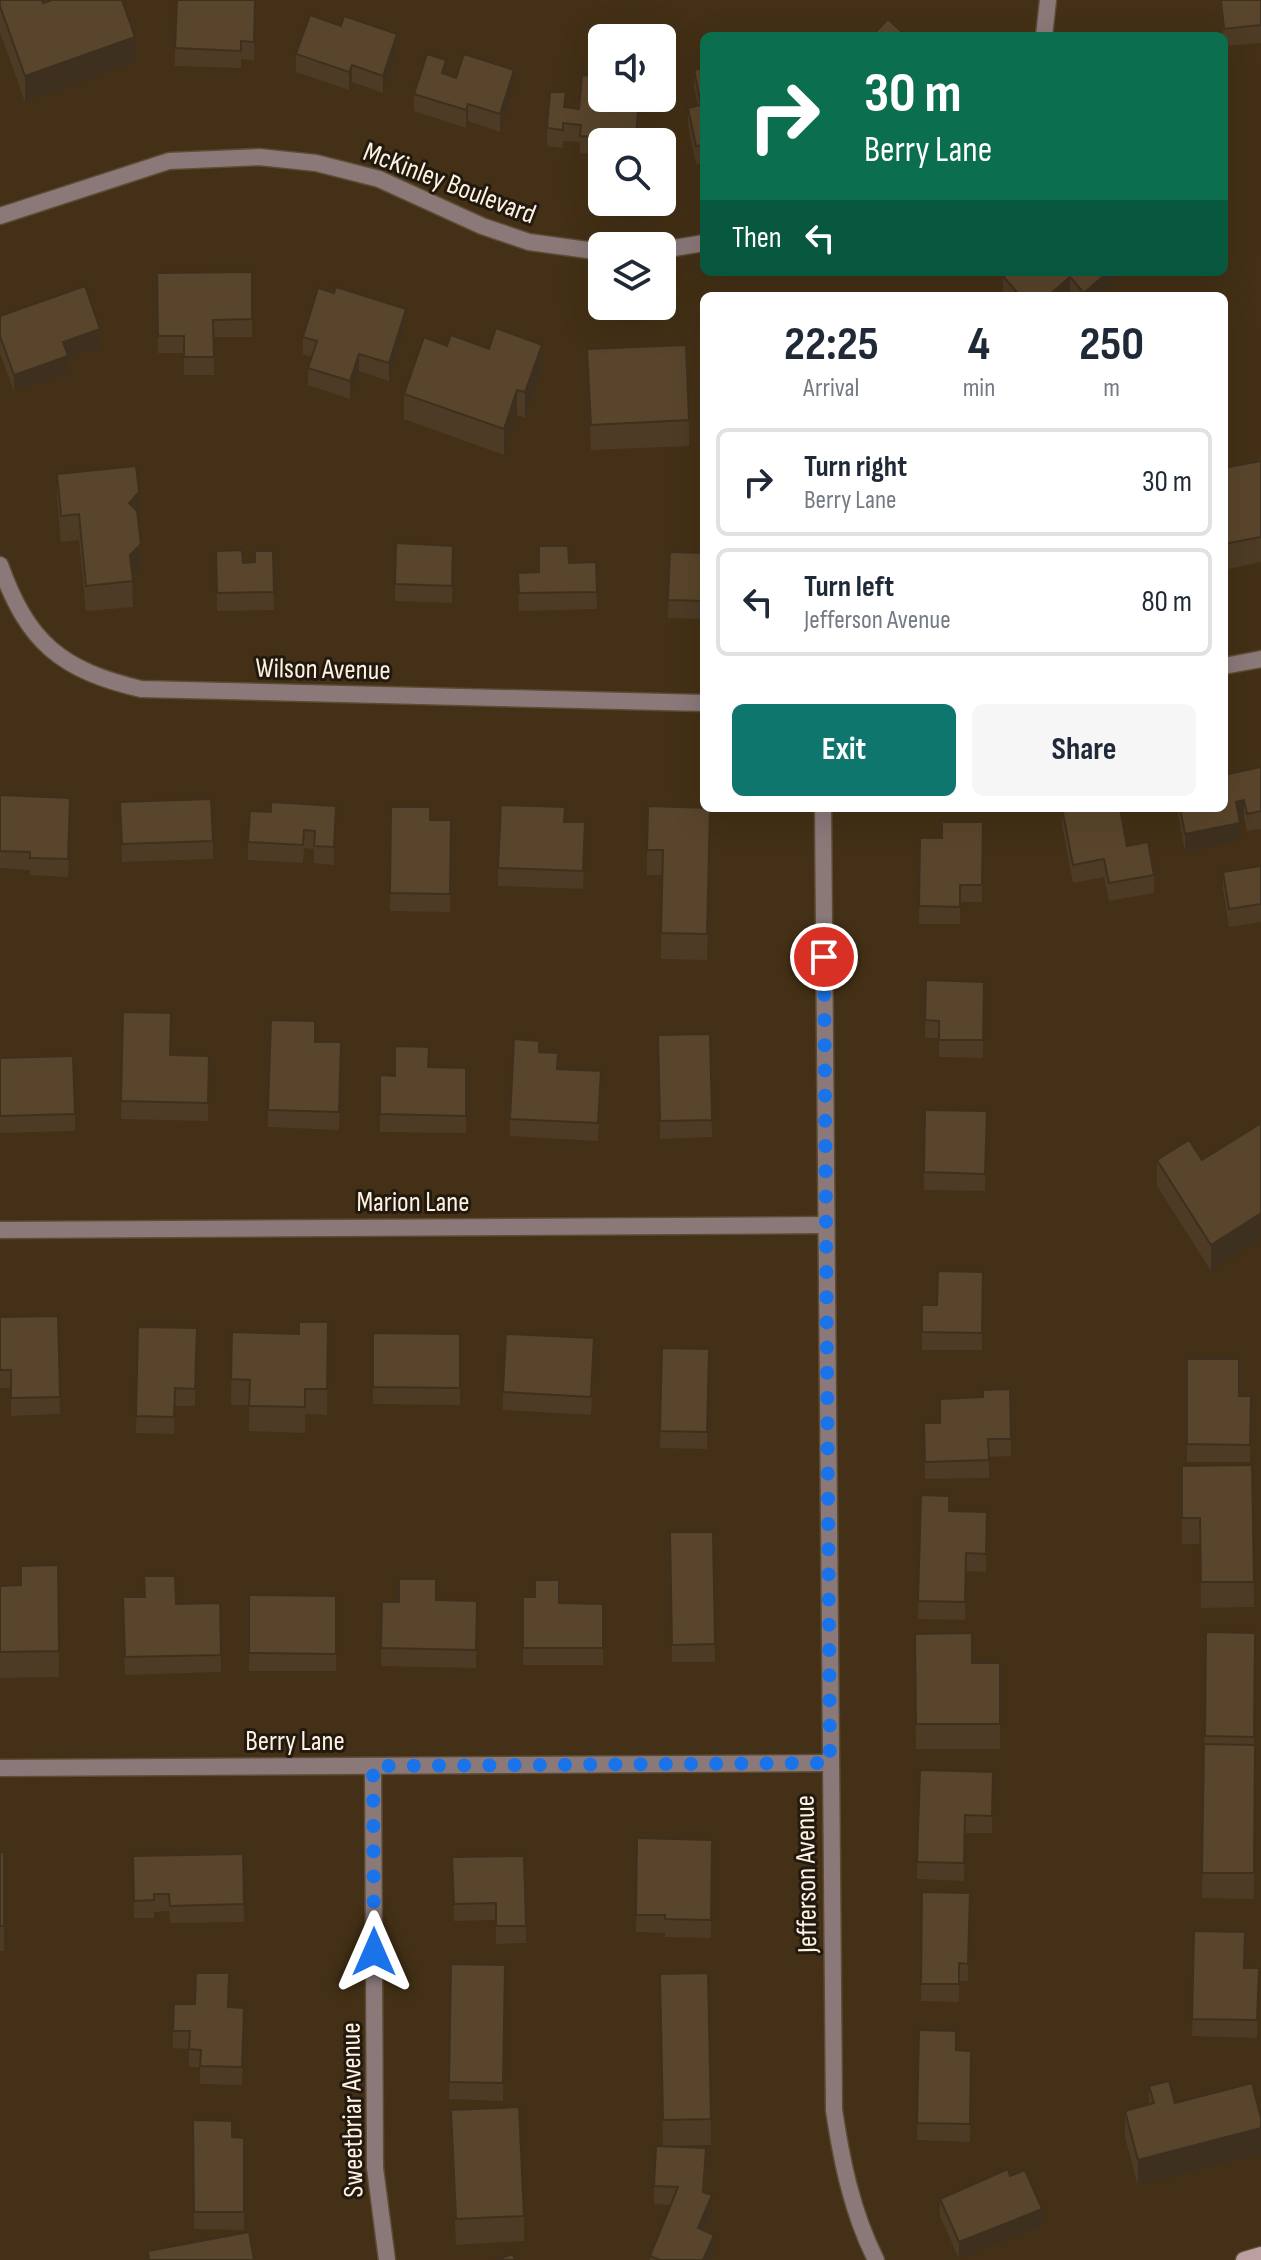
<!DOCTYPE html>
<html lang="en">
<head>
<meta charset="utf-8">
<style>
  :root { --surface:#fff; --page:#f6f6f7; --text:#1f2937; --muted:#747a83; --line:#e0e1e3; --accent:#0f766e }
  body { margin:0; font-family:"Sofia Sans Condensed",sans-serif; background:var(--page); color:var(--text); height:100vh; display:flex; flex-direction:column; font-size:30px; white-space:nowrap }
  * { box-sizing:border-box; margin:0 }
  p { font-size:26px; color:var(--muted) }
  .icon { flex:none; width:44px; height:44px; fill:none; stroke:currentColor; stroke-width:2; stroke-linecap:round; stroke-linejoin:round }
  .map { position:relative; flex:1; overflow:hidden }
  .details { position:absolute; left:700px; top:292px; width:528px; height:520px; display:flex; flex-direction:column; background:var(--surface); border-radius:12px; box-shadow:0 8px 32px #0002 }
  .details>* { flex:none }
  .banner { position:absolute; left:700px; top:32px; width:528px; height:244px; border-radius:12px; box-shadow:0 8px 32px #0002; background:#0b6e4f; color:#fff; overflow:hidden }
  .tools { position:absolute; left:588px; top:24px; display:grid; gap:16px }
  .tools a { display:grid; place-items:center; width:88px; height:88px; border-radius:12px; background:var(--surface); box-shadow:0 8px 32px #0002; font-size:40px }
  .pin { position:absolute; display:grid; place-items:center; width:68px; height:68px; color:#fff; margin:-34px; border:4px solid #fff; border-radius:50%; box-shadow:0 2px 8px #0007 }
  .me { position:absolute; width:88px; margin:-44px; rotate:0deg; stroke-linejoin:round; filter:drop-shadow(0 0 6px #0008) }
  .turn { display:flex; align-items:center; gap:28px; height:168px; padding:0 32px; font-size:36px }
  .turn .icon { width:104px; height:104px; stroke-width:2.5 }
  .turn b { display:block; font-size:56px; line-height:68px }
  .then { display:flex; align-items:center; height:76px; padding:0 32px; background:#0003; gap:16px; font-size:30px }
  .eta { display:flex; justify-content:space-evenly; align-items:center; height:136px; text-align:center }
  .eta b { font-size:48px; font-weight:700; line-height:56px }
  .primary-button { display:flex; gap:16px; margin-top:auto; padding:16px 32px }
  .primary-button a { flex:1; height:92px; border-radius:12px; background:var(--accent); color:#fff; font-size:32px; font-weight:700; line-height:92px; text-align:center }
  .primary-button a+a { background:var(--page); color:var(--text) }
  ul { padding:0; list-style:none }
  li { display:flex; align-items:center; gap:24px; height:108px; margin:0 16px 12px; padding:0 16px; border:4px solid var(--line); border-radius:12px }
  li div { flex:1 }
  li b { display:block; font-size:30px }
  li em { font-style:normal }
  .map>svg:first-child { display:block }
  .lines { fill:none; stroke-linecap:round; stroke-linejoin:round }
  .street-casing { stroke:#5d4b33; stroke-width:19 }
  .secondary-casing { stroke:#5d4b33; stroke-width:19 }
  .street { stroke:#8b797a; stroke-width:16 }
  .secondary { stroke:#bca0a1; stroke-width:16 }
  .wall { fill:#4d3b25 }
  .shaded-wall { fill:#3e301e }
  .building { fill:#59452b; stroke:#3e301e; stroke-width:2 }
  .route { stroke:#1a73e8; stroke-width:14; stroke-dasharray:0 25.2 }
  .labels { text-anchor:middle; stroke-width:6; stroke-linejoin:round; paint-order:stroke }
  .street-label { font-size:28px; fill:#fff2e3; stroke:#231a0f }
</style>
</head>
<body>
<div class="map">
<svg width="1261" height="2260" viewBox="0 0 1261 2260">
  <rect width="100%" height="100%" fill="#433016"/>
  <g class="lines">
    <defs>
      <g id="street">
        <path d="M1044 36 1048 0"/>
        <path d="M0 216 169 161 259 157 316 163 379 179 482 226 529 242 602 252"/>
        <path d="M662 250 704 243"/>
        <path d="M0 565C28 643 61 670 141 689L704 703"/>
        <path d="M1224 666 1261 659"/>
        <path d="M823 808 834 2110C842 2163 852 2212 876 2260"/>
        <path d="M0 1230 826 1225"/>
        <path d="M373 1766 375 2168 387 2260"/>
        <path d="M0 1768 830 1763"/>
      </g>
      <path id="secondary" d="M1244 2260 1261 2255"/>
    </defs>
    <use href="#street" class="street-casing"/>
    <use href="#secondary" class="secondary-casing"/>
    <use href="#street" class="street"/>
    <use href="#secondary" class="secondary"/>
  </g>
  <g class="wall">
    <path d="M0 0 43 3 135 63 25 102 0 32Z"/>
    <path d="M1220 0H1261V43L1224 46Z"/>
    <path d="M255 16 254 60 241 59V68L175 66V48Z"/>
    <path d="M397 52 383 93 352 82 349 90 296 72V54Z"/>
    <path d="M704 68V162L696 164 688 125V108L698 106 694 88V70Z"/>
    <path d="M446 75 456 78 514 87 500 132 468 121 466 128 414 111V94Z"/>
    <path d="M641 98 637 142H602V155L580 153V142L563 141V148L547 146V128L566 107 579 109Z"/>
    <path d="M252 272V337H214V375H184V353H158L157 273Z"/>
    <path d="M1115 272V284L1101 296H1071L1070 295 1068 296H1005L1003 294V276Z"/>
    <path d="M0 316 100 347 68 358V374L14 392 0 353Z"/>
    <path d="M406 327 389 381 359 371 350 399 308 385V368L312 357 303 354V337Z"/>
    <path d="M447 346 542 370 525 418 517 415 504 455 404 419V394Z"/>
    <path d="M587 349 689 420V446L591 450Z"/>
    <path d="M1261 461V562L1224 570V468Z"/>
    <path d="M57 474 139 518 138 519 141 569 132 578 133 607 86 611 79 540 61 542 57 499Z"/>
    <path d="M453 546 452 603 395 601V584Z"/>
    <path d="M216 551 243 563 255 562 273 551 274 610 217 611Z"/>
    <path d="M670 552 704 553V619L668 618Z"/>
    <path d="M596 562 597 609 519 611 518 573 539 572Z"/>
    <path d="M1261 767V829L1247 831 1244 817 1239 818 1240 841 1185 852 1177 808H1224Z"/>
    <path d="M0 795 70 815 68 877 30 875V870L0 868Z"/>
    <path d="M120 802 213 841V859L122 862Z"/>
    <path d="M391 807 430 820H451L450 912 390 911Z"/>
    <path d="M1062 808 1101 811 1127 846 1154 875V893L1109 901 1104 877 1073 883 1062 825Z"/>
    <path d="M983 822 982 902H960V924H919L920 838H942Z"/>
    <path d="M336 824 334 865 314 863V849L304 848 303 863 248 860V842Z"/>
    <path d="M710 833 707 960 661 959 662 875H647V850Z"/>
    <path d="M585 840 583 889 498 886V868Z"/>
    <path d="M1261 866V922L1229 927 1223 890V872Z"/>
    <path d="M926 980 984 982 983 1058 939 1057V1038H925Z"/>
    <path d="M123 1012 170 1055 209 1056 208 1121 121 1119Z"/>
    <path d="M710 1034 712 1137 660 1139 658 1035Z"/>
    <path d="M315 1042 341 1060 339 1130 268 1127V1110Z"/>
    <path d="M539 1052 558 1069 601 1089 598 1141 510 1136V1119Z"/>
    <path d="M0 1058 75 1114V1131L0 1133Z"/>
    <path d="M429 1067 466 1068V1133L380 1132V1075L395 1076Z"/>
    <path d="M925 1110 987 1111 985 1191 924 1190Z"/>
    <path d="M1261 1123 1211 1271 1157 1186V1160H1202Z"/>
    <path d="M983 1272 982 1350H922V1305H937Z"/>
    <path d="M58 1316 60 1414 11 1416V1388H0V1317Z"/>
    <path d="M328 1322 327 1415 305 1414V1433L249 1431V1405H231L232 1332 299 1334Z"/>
    <path d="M138 1327 197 1328 195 1406H175L174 1434 136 1433Z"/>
    <path d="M373 1333 460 1334V1405L373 1404Z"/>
    <path d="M662 1348 709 1349 707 1449 660 1448Z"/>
    <path d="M594 1356 591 1415 503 1410V1392Z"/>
    <path d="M1187 1359 1239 1396H1251L1250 1462H1187Z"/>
    <path d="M1010 1389 1011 1456 989 1457V1478L925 1479 924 1423H940L983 1397Z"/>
    <path d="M1252 1465 1254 1607 1201 1608 1200 1544H1182V1466Z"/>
    <path d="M921 1495 949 1511 987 1512 986 1572 966 1571 965 1620 918 1619Z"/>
    <path d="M670 1532H713L715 1662H672Z"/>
    <path d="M58 1565 59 1677 0 1678V1586L21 1585Z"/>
    <path d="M249 1595 336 1596V1671H249Z"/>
    <path d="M523 1597 559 1603 603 1604V1665H523Z"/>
    <path d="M436 1600 477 1601 476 1668 381 1666 382 1602Z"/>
    <path d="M220 1603 221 1672 125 1675 123 1615 176 1604Z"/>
    <path d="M1206 1632 1255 1633 1254 1745H1255L1254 1899 1202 1898Z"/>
    <path d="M915 1634 972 1663H1000V1749H916Z"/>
    <path d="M920 1770 993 1772 992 1833H965L964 1881 917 1879Z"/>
    <path d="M637 1838 712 1840 711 1938 665 1937V1933L636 1932Z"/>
    <rect x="0" y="1852" width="4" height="99"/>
    <path d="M243 1854 244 1922 170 1923 169 1911 154 1912V1918H134L133 1856Z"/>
    <path d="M452 1857 526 1926V1943L496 1944V1920L454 1921Z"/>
    <path d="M922 1892 970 1893 968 1981H959V2002L921 2001Z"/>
    <path d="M1194 1931 1244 1968H1259L1257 2038 1192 2036Z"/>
    <path d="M451 1964 505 1965 503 2101 449 2099Z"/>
    <path d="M660 2000 711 2119V2145L663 2146Z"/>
    <path d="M228 2007 244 2008 242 2085 200 2084V2067H189V2049L173 2048V2031Z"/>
    <path d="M919 2030 956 2050 971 2051 970 2142 917 2140Z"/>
    <path d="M1149 2086 1175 2103 1261 2118V2154L1138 2186 1125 2137V2111L1149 2104Z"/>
    <path d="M451 2110 524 2216V2241L456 2245 451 2136Z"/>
    <path d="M193 2120 232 2137 244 2138V2230L194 2229Z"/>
    <path d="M706 2166 704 2192 712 2213 705 2231 714 2253 711 2260H650V2256L671 2205 654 2204V2186Z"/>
    <path d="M1010 2176 1042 2226 959 2259 940 2216V2199Z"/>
  </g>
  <g class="shaded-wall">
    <path d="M397 34V52L383 93V76Z"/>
    <path d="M135 37V63L25 102V76Z"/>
    <path d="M446 60V78L442 73Z"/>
    <path d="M352 65V82L349 90V72Z"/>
    <path d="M514 70V87L500 132V114Z"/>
    <path d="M639 98H641L636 142V135Z"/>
    <path d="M468 104V121L466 128V110Z"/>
    <path d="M1108 272H1115V284L1101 296H1084V293Z"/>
    <path d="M1070 277V295L1068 296H1048Z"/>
    <path d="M406 309V327L389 381V363Z"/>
    <path d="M100 329V347L68 358V374L14 392V375L63 342Z"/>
    <path d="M542 345V370L525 418V392Z"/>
    <path d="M359 354V371L350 399V381Z"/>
    <path d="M517 390V415L504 455V429Z"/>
    <path d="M139 492V518L129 529V503Z"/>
    <path d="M141 544V569L130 580V555Z"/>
    <path d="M1244 800V817L1236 819V802Z"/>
    <path d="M336 806V824L334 865V847Z"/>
    <path d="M1240 823V841L1185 852V834Z"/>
    <path d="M1261 1213V1239L1211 1271V1245Z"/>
    <path d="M1261 2128V2154L1138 2186V2160Z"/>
    <path d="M712 2195V2213L698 2246V2228Z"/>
    <path d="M1042 2209V2226L959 2259V2242Z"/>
    <path d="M714 2235V2253L711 2260H703Z"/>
  </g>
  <g class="building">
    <path d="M0 0H42L43 3 52 0H122L135 37 25 76 0 6Z"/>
    <path d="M177 0H255L254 42 241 41V51L175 48Z"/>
    <path d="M1221 0H1261V25L1224 29Z"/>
    <path d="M310 15 341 26 344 16 397 34 383 76 352 65 349 72 296 54Z"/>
    <path d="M888 19 906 36H872Z"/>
    <path d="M427 54 446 60 442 73 456 78 464 54 514 70 500 114 468 104 466 110 414 94Z"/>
    <path d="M704 68V145L696 146 688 108 701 105 694 70Z"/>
    <path d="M582 75 602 77V98H639L636 135 615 133V139L580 136 581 125 563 123V130L547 128 550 92H566L564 107 579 109Z"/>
    <path d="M252 272V319L213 320 214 357H184V336H158L157 273Z"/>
    <path d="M1008 272H1108L1084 293 1070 277 1048 296H1020L1003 276Z"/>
    <path d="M85 286 100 329 63 342 68 356 14 375 0 336V316Z"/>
    <path d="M336 287 406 309 389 363 359 354 350 381 308 368 317 341 303 337 318 288 334 293Z"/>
    <path d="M496 328 542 345 525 392 517 390 504 429 404 394 424 337 447 346 451 335 489 349Z"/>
    <path d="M686 345 689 420 591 425 587 349Z"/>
    <path d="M1261 461V537L1224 544V468Z"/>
    <path d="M136 466 139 492 129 503 137 511 141 544 130 555 133 581 86 586 79 514 61 516 57 474Z"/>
    <path d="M396 543 453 546 452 586 395 584Z"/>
    <path d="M539 546H568L569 563 596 562 597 592 519 593 518 573 539 572Z"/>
    <path d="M242 550 243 563 255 562V551H273L274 592 217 593 216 551Z"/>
    <path d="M670 552 704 553V601L668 600Z"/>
    <path d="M1261 767V811L1247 814 1244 800 1236 802 1240 823 1185 834 1180 808H1224V775Z"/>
    <path d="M0 795 70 798 68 859 30 858V852L0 851Z"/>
    <path d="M211 799 213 841 122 844 120 802Z"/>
    <path d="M271 802 336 806 334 847 314 846 315 831 304 830 303 845 248 842 250 811 271 812Z"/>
    <path d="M501 805 565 807 564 822H585L583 871 498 868Z"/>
    <path d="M648 806 710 808 707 934 661 933 663 850H647Z"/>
    <path d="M391 807H430V820H451L450 894 390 893Z"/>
    <path d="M1062 808H1100L1101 811 1120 808 1127 846 1148 842 1154 875 1109 883 1104 859 1073 865Z"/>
    <path d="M942 822H983L982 885H960V907L919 906 920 838H942Z"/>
    <path d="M1261 866V904L1229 909 1223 872Z"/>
    <path d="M926 980 984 982 983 1040H939V1021L925 1020Z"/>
    <path d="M123 1012 171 1013 170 1055 209 1056 208 1103 121 1101Z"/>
    <path d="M271 1020 315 1021V1042H341L339 1112 268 1110Z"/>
    <path d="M710 1034 712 1120 660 1121 658 1035Z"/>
    <path d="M514 1039 539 1041V1052L558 1053 557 1069 601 1071 598 1123 510 1119Z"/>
    <path d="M395 1046 429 1047 428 1067 466 1068V1116L380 1114V1075L395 1076Z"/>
    <path d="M73 1056 75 1114 0 1116V1058Z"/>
    <path d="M925 1110 987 1111 985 1174 924 1172Z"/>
    <path d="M1261 1123V1213L1211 1245 1157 1160 1189 1140 1202 1160Z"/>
    <path d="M938 1271 983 1272 982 1333 922 1332V1305H937Z"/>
    <path d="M58 1316 60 1397 11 1398V1370H0V1317Z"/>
    <path d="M299 1322H328L327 1389H305V1407L249 1406 250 1380 231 1379 232 1332 299 1334Z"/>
    <path d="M138 1327 197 1328 195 1389 175 1388 174 1417 136 1416Z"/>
    <path d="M373 1333 460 1334V1388L373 1387Z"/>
    <path d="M506 1334 594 1338 591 1397 503 1392Z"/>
    <path d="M662 1348 709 1349 707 1432 660 1431Z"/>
    <path d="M1187 1359H1239V1396H1251L1250 1445 1187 1444Z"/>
    <path d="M1010 1389 1011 1439H988L989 1460 925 1462 924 1423H940V1399L983 1397V1390Z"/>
    <path d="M1252 1465 1254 1582H1201L1200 1518H1182V1466Z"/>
    <path d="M921 1495 949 1496V1511L987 1512 986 1554 966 1553 965 1602 918 1601Z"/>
    <path d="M670 1532H713L715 1644 672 1645Z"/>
    <path d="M58 1565 59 1651 0 1652V1586L21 1585V1566Z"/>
    <path d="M144 1576H175L176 1604 220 1603 221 1655 125 1657 123 1597H145Z"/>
    <path d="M399 1579H436V1600L477 1601 476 1650 381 1648 382 1602H399Z"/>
    <path d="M535 1580H559V1603L603 1604V1648H523V1597H535Z"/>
    <path d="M249 1595 336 1596V1654L249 1653Z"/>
    <path d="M1206 1632 1255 1633 1254 1737 1205 1736Z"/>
    <path d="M972 1633V1663H1000V1724H916L915 1634Z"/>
    <path d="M1204 1744 1255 1745 1254 1873H1202Z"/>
    <path d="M920 1770 993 1772 992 1816 965 1815 964 1863 917 1862Z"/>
    <path d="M637 1838 712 1840 711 1920 665 1919V1915H636Z"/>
    <rect x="0" y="1852" width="4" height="74"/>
    <path d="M243 1854 244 1904 170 1906 169 1894H154V1900L134 1901 133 1856Z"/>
    <path d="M524 1856 526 1926H496V1903L454 1904 452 1857Z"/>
    <path d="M922 1892 970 1893 968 1964 959 1963V1984H921Z"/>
    <path d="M1194 1931 1245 1932 1244 1968H1259L1257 2020 1192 2019Z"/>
    <path d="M451 1964 505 1965 503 2083 449 2082Z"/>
    <path d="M196 1973H229L228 2007 244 2008 242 2067 200 2066 201 2050 189 2049 190 2031H173L174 2004H195Z"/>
    <path d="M708 1973 711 2119 663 2120 660 1974Z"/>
    <path d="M919 2030 956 2031V2050L971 2051 970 2124 917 2123Z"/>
    <path d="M1169 2081 1175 2103 1252 2083 1261 2118V2128L1138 2160 1125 2111 1154 2103 1149 2086Z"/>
    <path d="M519 2107 524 2216 456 2219 451 2110Z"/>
    <path d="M193 2120 232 2121V2137L244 2138V2212H194Z"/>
    <path d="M656 2146 706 2148 703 2192 712 2195 698 2228 714 2235 703 2260H660L650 2256 678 2187 654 2186Z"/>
    <path d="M1008 2169 1010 2176 1025 2170 1042 2209 959 2242 940 2199Z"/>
    <path d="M249 2232 254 2260H149L148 2251Z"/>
    <path d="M513 2254 515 2260H496Z"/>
  </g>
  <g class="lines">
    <path class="route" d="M374 1952 373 1766 830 1763 824 957"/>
  </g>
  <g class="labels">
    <g class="street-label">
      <text transform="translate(450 182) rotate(21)" y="10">McKinley Boulevard</text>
      <text transform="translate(323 668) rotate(1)" y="10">Wilson Avenue</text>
      <text x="413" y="1211">Marion Lane</text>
      <text x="295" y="1750">Berry Lane</text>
      <text transform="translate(805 1874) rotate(-91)" y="10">Jefferson Avenue</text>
      <text transform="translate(351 2110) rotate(-91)" y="10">Sweetbriar Avenue</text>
    </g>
  </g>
</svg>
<div class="tools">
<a><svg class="icon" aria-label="sound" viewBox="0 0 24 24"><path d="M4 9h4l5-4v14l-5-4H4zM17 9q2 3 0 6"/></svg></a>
<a><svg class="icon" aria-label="search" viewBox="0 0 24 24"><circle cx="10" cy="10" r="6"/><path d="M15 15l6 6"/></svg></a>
<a><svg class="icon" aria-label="layers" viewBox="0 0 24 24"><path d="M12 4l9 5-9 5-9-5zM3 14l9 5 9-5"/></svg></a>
</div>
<div class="pin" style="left:824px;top:957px;background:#d93025"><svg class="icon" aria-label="arrive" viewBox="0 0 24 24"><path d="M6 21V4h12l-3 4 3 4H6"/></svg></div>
<svg class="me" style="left:374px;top:1952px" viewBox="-20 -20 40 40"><path d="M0-17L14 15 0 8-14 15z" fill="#1a73e8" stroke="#fff" stroke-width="4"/></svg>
<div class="banner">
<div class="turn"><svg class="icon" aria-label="right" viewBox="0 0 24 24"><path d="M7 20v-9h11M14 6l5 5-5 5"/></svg><div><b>30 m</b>Berry Lane</div></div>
<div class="then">Then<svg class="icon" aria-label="left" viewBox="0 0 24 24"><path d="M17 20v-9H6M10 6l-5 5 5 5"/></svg></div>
</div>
<section class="details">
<div class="eta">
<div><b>22:25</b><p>Arrival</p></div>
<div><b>4</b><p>min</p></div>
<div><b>250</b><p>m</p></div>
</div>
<ul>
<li><svg class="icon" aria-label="right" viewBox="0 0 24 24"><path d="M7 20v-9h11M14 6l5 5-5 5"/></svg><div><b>Turn right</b><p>Berry Lane</p></div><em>30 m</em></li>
<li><svg class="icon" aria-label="left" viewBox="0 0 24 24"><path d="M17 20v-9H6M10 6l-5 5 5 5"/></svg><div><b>Turn left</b><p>Jefferson Avenue</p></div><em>80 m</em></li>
</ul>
<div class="primary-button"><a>Exit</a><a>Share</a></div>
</section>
</div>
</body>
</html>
